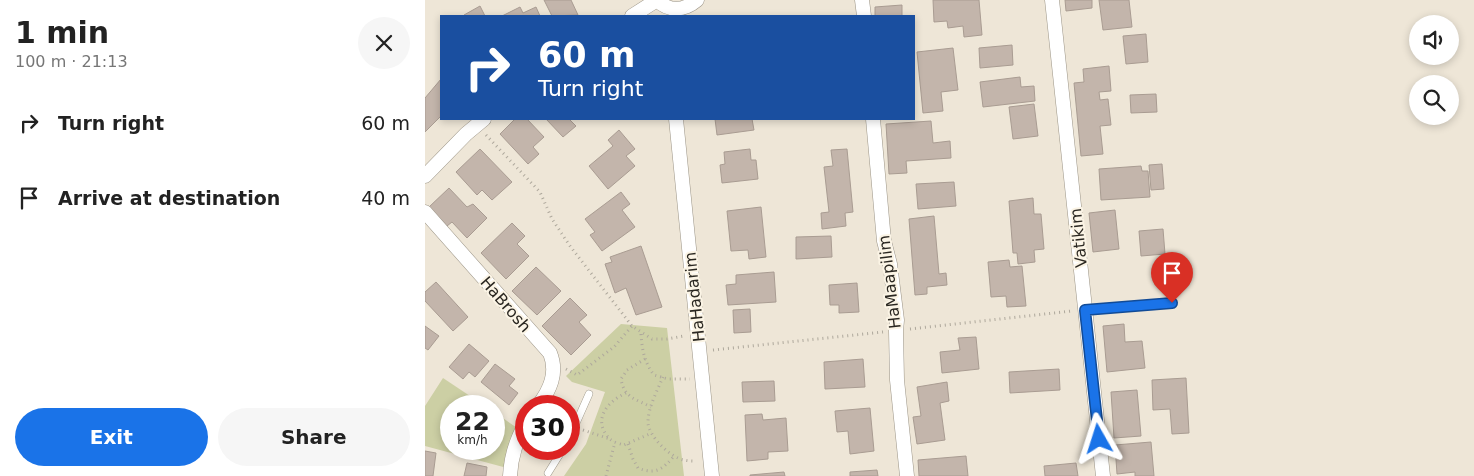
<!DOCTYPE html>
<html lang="en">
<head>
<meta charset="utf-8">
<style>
  :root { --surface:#fff; --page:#f6f6f6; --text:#222; --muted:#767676; --accent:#1a73e8 }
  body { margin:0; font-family:"DejaVu Sans",sans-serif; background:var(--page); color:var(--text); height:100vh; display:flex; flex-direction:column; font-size:19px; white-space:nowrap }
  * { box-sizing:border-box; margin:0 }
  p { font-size:16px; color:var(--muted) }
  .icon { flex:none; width:28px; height:28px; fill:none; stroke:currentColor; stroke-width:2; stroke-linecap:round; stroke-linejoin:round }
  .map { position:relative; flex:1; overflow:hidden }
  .panel { display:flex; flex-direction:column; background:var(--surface); width:425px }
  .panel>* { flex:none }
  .top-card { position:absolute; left:15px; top:15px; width:475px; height:105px; border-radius:0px; box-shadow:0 2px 8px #0003; background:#1a4fa0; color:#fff; overflow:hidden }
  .controls { position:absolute; left:984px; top:15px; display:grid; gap:10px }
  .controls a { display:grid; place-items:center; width:50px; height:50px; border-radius:50%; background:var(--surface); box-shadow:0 2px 8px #0003; font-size:25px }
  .speed { position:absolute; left:15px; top:395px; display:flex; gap:10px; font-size:25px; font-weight:700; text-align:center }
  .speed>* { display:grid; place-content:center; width:65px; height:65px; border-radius:50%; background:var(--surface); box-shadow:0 2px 8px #0003; line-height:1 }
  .speed small { font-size:12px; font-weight:400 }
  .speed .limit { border:8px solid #d22; background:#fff; color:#111 }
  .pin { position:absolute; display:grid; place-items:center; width:42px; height:42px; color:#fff; margin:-51px -21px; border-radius:50% 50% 50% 0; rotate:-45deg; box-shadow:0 0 5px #0007 }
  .pin .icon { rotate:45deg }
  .me { position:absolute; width:55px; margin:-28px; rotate:354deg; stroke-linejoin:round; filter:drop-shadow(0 0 4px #0008) }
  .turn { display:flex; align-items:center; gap:18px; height:105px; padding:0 15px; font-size:22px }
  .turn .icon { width:65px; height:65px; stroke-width:2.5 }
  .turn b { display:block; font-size:35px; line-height:42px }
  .round { display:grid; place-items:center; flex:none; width:52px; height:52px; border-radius:26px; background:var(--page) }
  .head { display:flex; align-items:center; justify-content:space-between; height:85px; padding:0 15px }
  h1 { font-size:30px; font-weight:600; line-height:38px }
  .action { display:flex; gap:10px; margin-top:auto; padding:10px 15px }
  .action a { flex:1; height:58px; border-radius:30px; background:var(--accent); color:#fff; font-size:20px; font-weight:600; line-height:58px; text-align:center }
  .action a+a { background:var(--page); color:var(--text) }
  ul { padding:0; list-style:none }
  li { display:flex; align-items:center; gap:15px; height:75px; padding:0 15px }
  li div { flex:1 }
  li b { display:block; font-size:19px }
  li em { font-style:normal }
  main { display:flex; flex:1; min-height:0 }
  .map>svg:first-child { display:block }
  .green { fill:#cccfa4 }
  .building { fill:#c3b5ab; stroke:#a99c92 }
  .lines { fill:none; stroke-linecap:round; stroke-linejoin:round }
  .service-casing { stroke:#9b9486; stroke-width:8 }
  .minor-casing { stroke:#9b9486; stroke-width:15 }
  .path { stroke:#aea89c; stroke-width:3; stroke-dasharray:1 4; stroke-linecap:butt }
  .service { stroke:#fff; stroke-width:7 }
  .minor { stroke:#fff; stroke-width:14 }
  .route-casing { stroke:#114b97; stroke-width:12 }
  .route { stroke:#1a73e8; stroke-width:9 }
  .labels { text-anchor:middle; stroke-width:4; stroke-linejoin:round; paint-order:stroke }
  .street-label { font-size:16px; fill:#2a2721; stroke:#fbf4e5 }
</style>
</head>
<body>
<main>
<section class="panel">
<div class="head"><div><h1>1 min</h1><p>100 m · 21:13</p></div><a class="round"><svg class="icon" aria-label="close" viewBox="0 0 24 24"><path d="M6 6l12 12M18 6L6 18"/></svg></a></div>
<ul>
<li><svg class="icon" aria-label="right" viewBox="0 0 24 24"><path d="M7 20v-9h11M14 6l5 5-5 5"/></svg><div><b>Turn right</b></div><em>60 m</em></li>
<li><svg class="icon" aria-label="arrive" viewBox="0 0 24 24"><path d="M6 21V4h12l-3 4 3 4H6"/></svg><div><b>Arrive at destination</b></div><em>40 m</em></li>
</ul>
<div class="action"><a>Exit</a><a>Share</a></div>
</section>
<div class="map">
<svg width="1049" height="476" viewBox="0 0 1049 476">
  <rect width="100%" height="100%" fill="#eee6d7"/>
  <g class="green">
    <path d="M196 324 242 328 259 476H139L161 444 180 392 147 382 141 376Z"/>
    <path d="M18 378 60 406H26V449H69V412L98 432 82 468 0 446V406Z"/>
  </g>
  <g class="building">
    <path d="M119 0H146L153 15 127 16Z"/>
    <path d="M508 0H554L557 35 539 37 538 26 523 28 522 21 509 22Z"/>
    <path d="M640 0H667V8L641 11Z"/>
    <path d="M674 0H704L707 27 678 30Z"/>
    <path d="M477 5V16H450V7Z"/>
    <path d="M55 6 60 16H39V15Z"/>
    <path d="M95 7 98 13 111 7 115 16H77Z"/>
    <path d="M721 34 723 62 701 64 698 36Z"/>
    <path d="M587 45 588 65 555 68 554 48Z"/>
    <path d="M528 48 533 90 516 92 518 111 498 113 492 52Z"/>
    <path d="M684 66 686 91 674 92 675 100 683 99 686 125 675 126 678 154 656 156 649 83 659 82 658 69Z"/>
    <path d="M595 77 596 87 609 86 610 101 558 107 555 82Z"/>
    <path d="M16 79V116L0 132V98Z"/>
    <path d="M731 94 732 112 706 113 705 95Z"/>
    <path d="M609 104 613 136 588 139 584 107Z"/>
    <path d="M90 119H102L119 137 108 147 114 154 103 164 75 134Z"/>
    <path d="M121 119H147L145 120 151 126 138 137Z"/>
    <path d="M290 119H327L329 130 292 135Z"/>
    <path d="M506 121 508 143 525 141 526 158 481 161 482 173 464 174 461 124Z"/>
    <path d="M194 130 210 149 201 156 210 166 183 189 164 166 188 146 183 140Z"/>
    <path d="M55 149 87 182 67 200 57 190 52 195 31 172Z"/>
    <path d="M325 149 326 160H331L333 179 297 183 295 165 300 164 299 152Z"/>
    <path d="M422 149 428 212 420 213 421 226 397 229 396 213 404 212 399 167 408 166 406 150Z"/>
    <path d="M737 164 739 189 726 190 724 165Z"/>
    <path d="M716 166 717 171H723L725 197 676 200 674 169Z"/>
    <path d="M529 182 531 206 493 209 491 184Z"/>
    <path d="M24 188 42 207 48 204 62 218 42 238 27 222 22 226 4 207Z"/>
    <path d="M196 192 205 204 197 210 210 227 177 251 165 235 170 232 160 219Z"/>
    <path d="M608 198 609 214H616L619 249 609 250 610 262 593 264 592 253H588L584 201Z"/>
    <path d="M336 207 341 257 324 259 323 250 306 251 302 211Z"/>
    <path d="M690 210 694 249 668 252 664 213Z"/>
    <path d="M509 216 514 274 521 273 522 285 502 287V294L490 295 484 219Z"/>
    <path d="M87 223 100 236 92 244 104 256 81 279 56 253Z"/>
    <path d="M738 229 740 254 716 256 714 231Z"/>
    <path d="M406 236 407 257 371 259V237Z"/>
    <path d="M216 246 237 307 211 315 201 288 190 293 180 264 187 262 185 257Z"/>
    <path d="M584 260 585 267 597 266 601 306 582 307 581 296 566 297 563 262Z"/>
    <path d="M111 267 136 291 112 315 87 291Z"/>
    <path d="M349 272 351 302 303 305 301 285 311 284V275Z"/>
    <path d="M11 282 43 317 28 331 0 301V292Z"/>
    <path d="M432 283 434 312 414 313V305H405L404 285Z"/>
    <path d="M145 298 162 315 154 322 166 335 146 355 117 326Z"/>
    <path d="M325 309 326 332 309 333 308 310Z"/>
    <path d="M699 324 700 342 717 341 720 368 682 372 678 326Z"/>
    <path d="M0 326 14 336 3 350 0 348Z"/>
    <path d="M551 337 554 369 517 373 515 352 535 350 533 338Z"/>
    <path d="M44 344 64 361 50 377 44 372 38 379 24 367Z"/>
    <path d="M438 359 440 387 400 389 399 362Z"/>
    <path d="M70 364 90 379 84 386 93 393 84 405 56 382Z"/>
    <path d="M634 369 635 390 585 393 584 372Z"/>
    <path d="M761 378 764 433 747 434 745 409 728 410 727 380Z"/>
    <path d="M349 381 350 401 318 402 317 382Z"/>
    <path d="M522 382 524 401 515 403 520 440 492 444 488 417 496 416 492 387Z"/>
    <path d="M712 390 716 436 689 438 686 392Z"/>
    <path d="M445 408 449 451 425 454 423 431 412 432 410 411Z"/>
    <path d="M337 414 338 420 361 418 363 451 343 452V459L322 461 320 415Z"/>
    <path d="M726 442 729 476H710V472L692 474 690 445Z"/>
    <path d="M0 451 11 453 8 476H0Z"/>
    <path d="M541 456 543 476H494L493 460Z"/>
    <path d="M42 463 62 467 61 476H39Z"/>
    <path d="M651 463 653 476H620L619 466Z"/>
    <path d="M452 470 453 476H425V472Z"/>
    <path d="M359 472 360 476H325V475Z"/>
  </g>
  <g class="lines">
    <defs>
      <g id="service">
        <path d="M660 310 747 303"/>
        <path d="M144 439 164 394"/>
        <path d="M123 473 138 449"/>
      </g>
      <g id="minor">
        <path d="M232 0C244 12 259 11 272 0"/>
        <path d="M437 0 439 16"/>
        <path d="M627 0 678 476"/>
        <path d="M207 16 232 0"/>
        <path d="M251 119 287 476"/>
        <path d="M448 119 459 241 465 264 472 320 471 331 472 380 482 476"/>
        <path d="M0 176 41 134 59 119"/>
        <path d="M0 212 125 353C133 373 125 390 113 406"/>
        <path d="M85 476C86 456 91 440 101 423"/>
      </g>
    </defs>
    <use href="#service" class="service-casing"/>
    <use href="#minor" class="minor-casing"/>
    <g class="path">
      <path d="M61 135 115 192 127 219 145 246 207 326 227 339H242L259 336"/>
      <path d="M485 329 647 311"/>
      <path d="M216 334C217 349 219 362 229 375L243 379H265"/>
      <path d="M288 350 458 332"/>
      <path d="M220 359 202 370 196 379C199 398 211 399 226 407"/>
      <path d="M141 369 152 375 189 347 207 326"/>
      <path d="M238 377C232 391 223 408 223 422 223 436 246 458 259 460 263 461 267 461 271 461"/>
      <path d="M201 393C183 401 166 420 185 439 188 442 195 444 199 445L227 433"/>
      <path d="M158 430 185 439"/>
      <path d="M203 444 208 459 213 468C231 475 238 469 249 456"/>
      <path d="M181 476 190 442"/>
    </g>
    <use href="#service" class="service"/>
    <use href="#minor" class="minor"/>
  </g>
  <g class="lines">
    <defs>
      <path id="route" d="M674 439 660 310 747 303"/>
    </defs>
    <use href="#route" class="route-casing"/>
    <use href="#route" class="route"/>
  </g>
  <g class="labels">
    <g class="street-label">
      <text transform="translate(653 238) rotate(-96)" y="6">Vatikim</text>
      <text transform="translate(464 282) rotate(-97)" y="6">HaMaapilim</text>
      <text transform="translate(269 297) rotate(-96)" y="6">HaHadarim</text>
      <text transform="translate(81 304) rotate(49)" y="6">HaBrosh</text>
    </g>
  </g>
</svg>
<div class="controls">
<a><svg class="icon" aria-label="sound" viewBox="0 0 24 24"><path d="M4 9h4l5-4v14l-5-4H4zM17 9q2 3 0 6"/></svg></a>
<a><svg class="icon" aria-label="search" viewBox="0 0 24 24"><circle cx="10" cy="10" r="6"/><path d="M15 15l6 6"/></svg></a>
</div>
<div class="speed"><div>22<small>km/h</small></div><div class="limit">30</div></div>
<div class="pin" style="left:747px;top:303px;background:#d93025"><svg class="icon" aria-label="arrive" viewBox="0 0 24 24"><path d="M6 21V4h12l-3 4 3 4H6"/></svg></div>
<svg class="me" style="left:674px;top:439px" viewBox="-20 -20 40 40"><path d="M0-17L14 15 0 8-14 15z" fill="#1a73e8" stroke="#fff" stroke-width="4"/></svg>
<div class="top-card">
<div class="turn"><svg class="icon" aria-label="right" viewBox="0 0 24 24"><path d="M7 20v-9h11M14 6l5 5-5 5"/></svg><div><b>60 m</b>Turn right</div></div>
</div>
</div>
</main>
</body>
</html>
